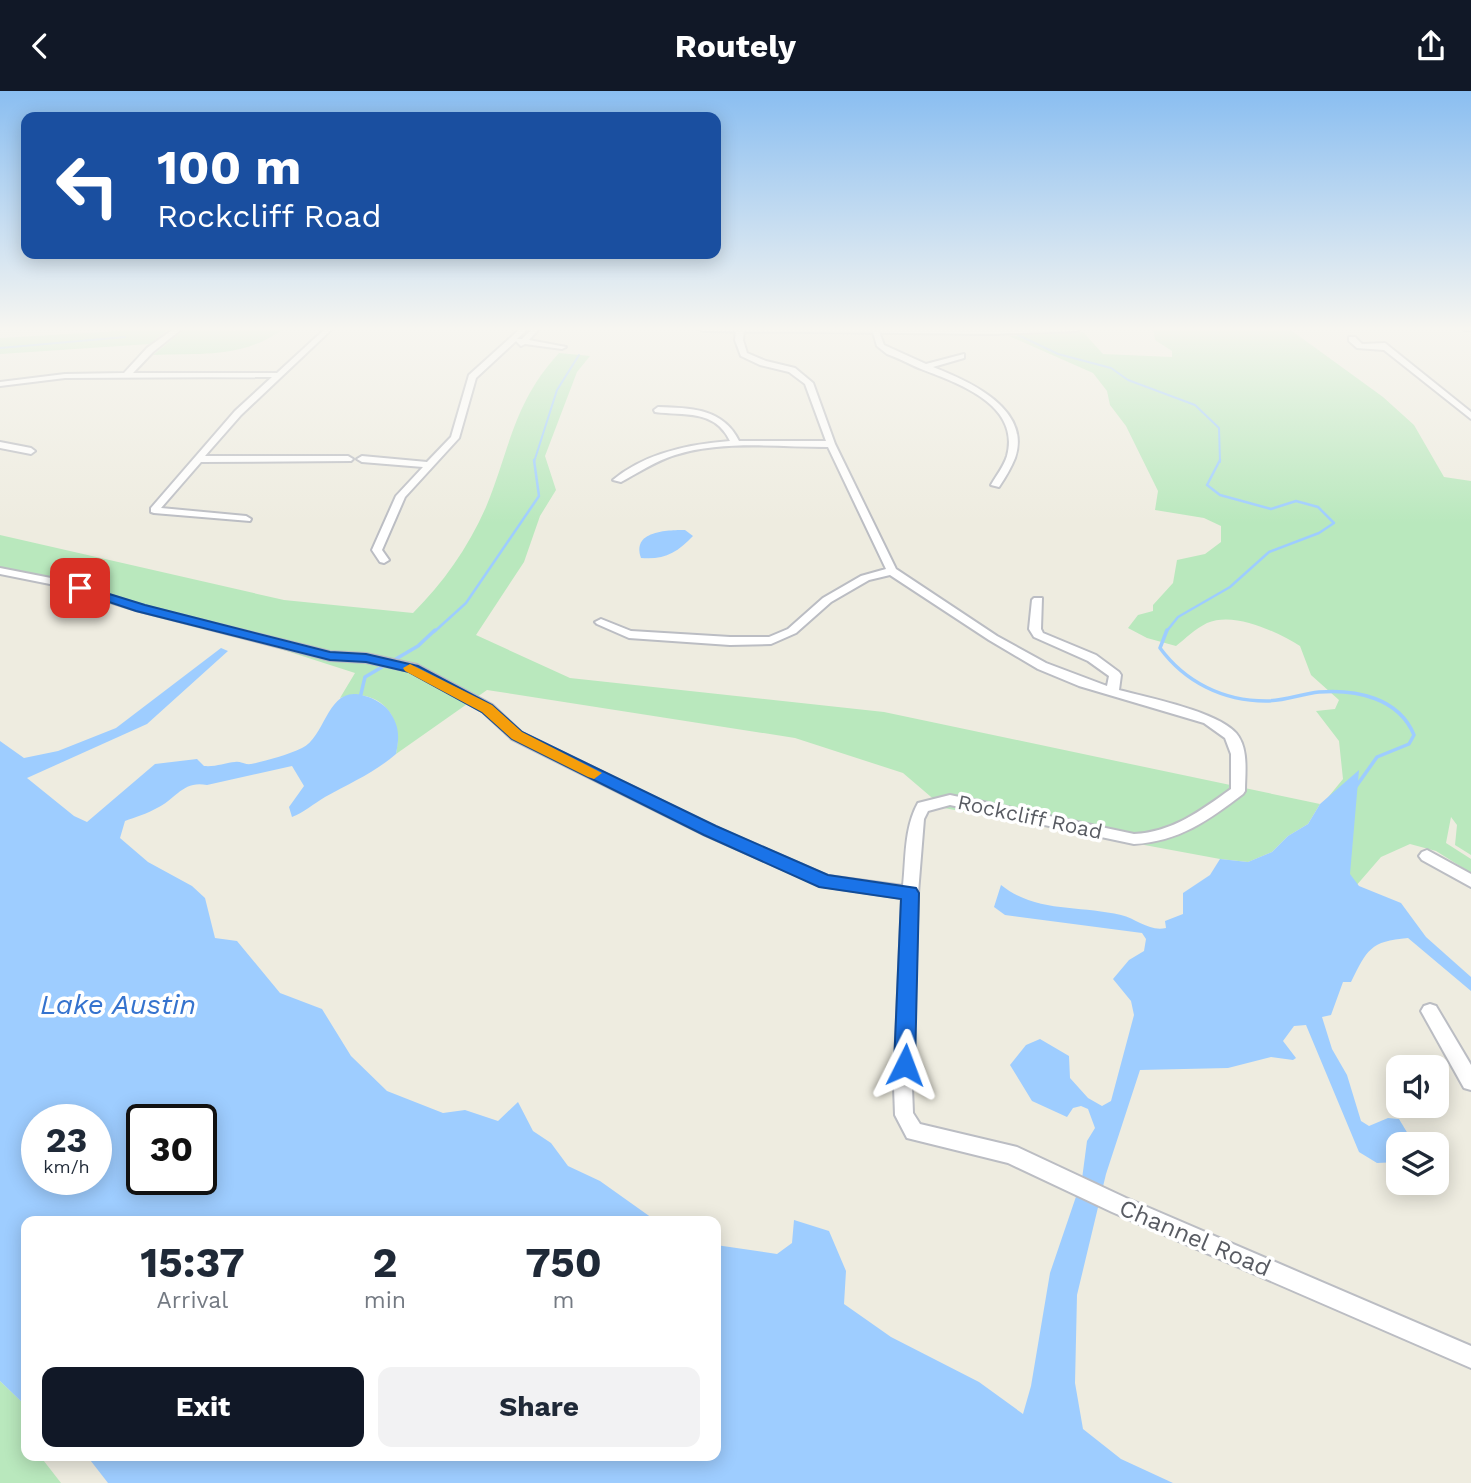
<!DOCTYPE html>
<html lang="en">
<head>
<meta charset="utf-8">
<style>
  :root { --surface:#fff; --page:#f2f2f3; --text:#1f2937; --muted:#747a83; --accent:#111827 }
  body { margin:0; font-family:"Work Sans",sans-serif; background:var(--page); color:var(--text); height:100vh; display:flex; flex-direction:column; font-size:26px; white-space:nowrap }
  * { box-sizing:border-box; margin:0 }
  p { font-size:23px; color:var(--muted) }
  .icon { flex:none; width:38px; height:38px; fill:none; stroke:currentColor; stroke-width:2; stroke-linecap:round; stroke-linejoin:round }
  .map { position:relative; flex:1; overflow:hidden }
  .side { position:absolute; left:21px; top:1125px; width:700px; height:245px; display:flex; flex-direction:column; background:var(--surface); border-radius:14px; box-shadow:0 4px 18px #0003 }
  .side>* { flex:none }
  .banner { position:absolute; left:21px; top:21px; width:700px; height:147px; border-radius:14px; box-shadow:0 4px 18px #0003; background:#1a4fa0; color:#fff; overflow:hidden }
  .buttons { position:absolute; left:1386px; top:964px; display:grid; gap:14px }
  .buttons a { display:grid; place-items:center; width:63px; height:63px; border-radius:14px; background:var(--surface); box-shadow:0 4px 18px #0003; font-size:35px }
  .speed { position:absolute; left:21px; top:1013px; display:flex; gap:14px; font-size:35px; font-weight:700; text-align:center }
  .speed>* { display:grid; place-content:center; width:91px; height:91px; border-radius:50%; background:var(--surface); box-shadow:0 4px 18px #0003; line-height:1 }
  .speed small { font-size:18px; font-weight:400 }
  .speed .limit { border:4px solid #111; border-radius:10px; background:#fff; color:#111 }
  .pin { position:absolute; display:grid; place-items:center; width:60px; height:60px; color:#fff; margin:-30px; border-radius:14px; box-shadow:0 4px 10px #0006 }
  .me { position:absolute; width:77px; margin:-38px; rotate:3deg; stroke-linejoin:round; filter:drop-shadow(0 0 5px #0008) }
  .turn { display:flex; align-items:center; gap:24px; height:147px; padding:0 21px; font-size:32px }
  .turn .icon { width:91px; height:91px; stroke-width:2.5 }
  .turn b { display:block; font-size:49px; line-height:60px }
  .eta { display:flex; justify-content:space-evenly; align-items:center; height:119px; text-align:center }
  .eta b { font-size:42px; font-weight:700; line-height:49px }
  .action { display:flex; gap:14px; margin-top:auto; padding:14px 21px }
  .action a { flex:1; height:80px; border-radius:14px; background:var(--accent); color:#fff; font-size:28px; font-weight:700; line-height:80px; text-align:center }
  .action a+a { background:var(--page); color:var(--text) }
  header { display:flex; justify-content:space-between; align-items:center; height:91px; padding:0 21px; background:var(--accent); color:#fff; font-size:32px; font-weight:700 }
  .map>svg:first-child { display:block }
  .green { fill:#b9e8bd }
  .water { fill:#9ecdff; fill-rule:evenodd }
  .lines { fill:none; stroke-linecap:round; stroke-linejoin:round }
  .stream-far2 { stroke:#9ecdff; stroke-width:2 }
  .stream-far1 { stroke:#9ecdff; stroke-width:2.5 }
  .stream { stroke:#9ecdff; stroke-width:3.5 }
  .street-casing { stroke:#bbbdc3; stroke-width:4 }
  .secondary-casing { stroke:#bbbec6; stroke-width:4 }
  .street { fill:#fff; fill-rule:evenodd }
  .secondary { fill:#fff; fill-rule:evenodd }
  .route { fill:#1a73e8; stroke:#114b97; stroke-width:2 }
  .slow { fill:#f59e0b }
  .labels { text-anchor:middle; stroke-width:7; stroke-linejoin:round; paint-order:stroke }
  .street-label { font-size:21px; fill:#595c63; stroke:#fff }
  .near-street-label { font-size:24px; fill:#595c63; stroke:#fff }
  .near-water-label { font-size:28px; font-style:italic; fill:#3573ce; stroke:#fff }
</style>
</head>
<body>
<header><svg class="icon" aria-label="back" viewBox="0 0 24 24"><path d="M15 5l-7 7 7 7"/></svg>Routely<svg class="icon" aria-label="share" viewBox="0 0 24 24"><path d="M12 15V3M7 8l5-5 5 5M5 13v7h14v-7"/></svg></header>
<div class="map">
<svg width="1471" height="1392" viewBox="0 0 1471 1392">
  <rect width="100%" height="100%" fill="#eeece0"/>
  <g class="green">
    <path d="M169 237 150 253 0 263V247Z"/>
    <path d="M246 237H285C243 268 202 262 153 264L185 238 235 240Z"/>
    <path d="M1153 237H1288L1383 306 1414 334 1444 386 1471 390V764L1455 754 1457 734 1451 726 1446 752 1471 768V782L1436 760 1410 753 1381 766 1355 796 1331 784 1325 710 1343 688 1339 650 1316 620 1335 618 1339 609 1311 584 1300 555C1277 541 1235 520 1207 532 1195 538 1186 547 1176 555L1147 547 1128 537 1138 524 1153 520V514L1173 492 1177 469 1205 463 1221 451V435L1204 427 1155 419 1158 400 1126 335 1110 314 1107 300 1093 282 1009 245 1083 241 1103 263 1172 266V260L1155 249Z"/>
    <path d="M559 262 590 265 577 281 545 365 556 399 540 425 524 471 476 544 570 587 884 621 1320 713 1308 733 1288 745 1272 761 1248 771 1220 768 944 717 903 682 795 647 487 599 396 663C404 625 379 595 340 607L355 582 237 544 146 522 69 497 0 484V444L284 509 413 522C443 492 468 457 486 416 510 358 513 312 559 262Z"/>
    <path d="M0 1290 26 1315V1365H40L61 1392H0Z"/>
  </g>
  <g class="water">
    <path d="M685 439 693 445C677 462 664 469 641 467 631 440 667 439 685 439Z"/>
    <path d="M221 557 228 560 147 633 27 687 74 725 87 731 155 673 197 668 204 675C216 676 224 672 235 671 241 670 245 674 251 673 266 670 287 664 302 657 327 645 327 592 365 605 374 607 387 615 391 623 400 637 399 648 396 663 374 682 350 692 325 706 313 713 305 721 292 726L289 716 304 695 292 675 207 694C183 689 176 708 157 717 147 723 135 726 125 730L120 747 148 771 192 795 205 807 215 847 237 850 280 902 322 918 351 965 387 1000 443 1022 465 1019 498 1030 518 1011 533 1040 551 1052 568 1075 600 1090 652 1127 662 1130H26V1315L0 1290V650L24 667 58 660 116 637ZM96 1029V1088H37V1029ZM201 1029V1088H142V1029Z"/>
    <path d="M1359 679 1350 783 1359 795 1401 812 1426 846 1471 886V900L1408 847C1370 850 1367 859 1351 891H1343L1331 924 1322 926 1332 958 1347 984 1361 1030 1369 1035 1388 1027 1399 1028 1414 1053 1398 1054V1071L1377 1072 1359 1061 1306 934 1294 935 1283 950 1296 967 1293 969 1271 966 1228 977 1140 979 1106 1083 1077 1204 1075 1292 1083 1338 1121 1368 1173 1392H108L87 1365H716V1154L777 1163 792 1152 794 1129 829 1140 846 1180 844 1213 891 1246 979 1291 1023 1323 1031 1295 1050 1182 1082 1088 1087 1050 1095 1037 1088 1018 1081 1015 1073 1017 1067 1026 1032 1010 1010 974 1026 954 1040 948 1069 965 1070 987 1088 1007 1102 1015 1111 1010 1134 924 1131 910 1113 888 1129 869 1144 860 1146 848 1142 842 1005 824 994 816 1001 794C1036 822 1080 814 1121 824 1137 828 1150 841 1166 837L1165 830 1183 823V802L1210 784 1220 768 1248 771 1272 761 1288 745 1308 733 1320 713Z"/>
  </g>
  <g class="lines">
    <g class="stream-far2">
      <path d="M1018 244 1058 263 1111 277 1128 289 1195 314 1219 337 1220 371"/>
      <path d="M0 257 125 246"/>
      <path d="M534 371 557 299 579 264"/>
    </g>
    <g class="stream-far1">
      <path d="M434 541 466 512 539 405 534 369"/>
      <path d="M1166 541 1178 526 1230 496 1269 461 1319 442 1334 432 1318 416 1296 410 1271 418 1220 404 1207 394 1220 369"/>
    </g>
    <g class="stream">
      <path d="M1167 539 1160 557C1185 591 1223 610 1266 610 1284 610 1301 603 1319 601 1356 598 1399 607 1414 644L1409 653 1377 666 1355 697"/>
      <path d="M360 607 365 586 418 555 435 539"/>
    </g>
    <defs>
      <g id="street">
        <path d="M175 237H183L153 261 133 282H277L326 237H333L241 324 205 365H348L353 368 351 370 201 371 161 417 246 425 251 428 250 430 154 422 151 421V417L235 320 272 286 65 287 0 295V291L65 283 124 282 147 257Z"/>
        <path d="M521 237H529L517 248H522L533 237H540L529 249 566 256 562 258 525 253 521 255 516 250 476 287 459 347 405 406 382 459 389 469 384 472 380 471 372 459 396 405 423 376 362 371 357 368 362 365 427 371 451 346 469 284Z"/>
        <path d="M740 237 744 239 743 249 747 262 766 270 795 277 813 292 835 353 896 478 997 545 1046 572 1107 595 1109 585 1088 570 1034 546 1029 538 1032 509 1034 507H1042L1041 538 1043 542 1096 564 1119 581 1121 584 1119 599C1149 607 1216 620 1236 642 1249 657 1245 682 1245 700L1243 703C1209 729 1178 751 1134 753L950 714 928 720 924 728 918 802 912 996 913 1022 920 1033 1017 1056 1126 1107 1471 1255V1277L1112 1121 1008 1072 907 1047 895 1024 894 996 902 807 821 795 705 744 512 648 482 620 409 580 366 571 330 569 136 519 55 494 0 483V477L61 489 144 515 330 561 366 563 417 574 492 614 522 642 715 736 828 785 903 795C906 768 904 737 918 712L950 704 1134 743C1173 741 1200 720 1231 698V663L1225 647 1204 632 1079 595 1038 578 989 549 890 484 869 489 831 511 796 542 771 553 730 554 629 547 597 533 595 531 601 528 631 540 730 546H769L788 538 823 507 861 485 886 478 828 356C777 356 724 349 675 364 656 370 639 381 621 391L613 389C645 362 690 353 730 350 715 318 684 325 655 321L654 319 658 316C690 317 723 317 739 350H826L805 293 789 281 760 274 741 265 735 249 736 239Z"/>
        <path d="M1464 237H1471V239H1465Z"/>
        <path d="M872 238H878L884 254 926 273 964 263V267L933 276C969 290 1032 318 1015 367 1011 377 1005 387 999 396L991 394C996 385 1004 375 1007 365 1021 313 957 292 921 278 911 274 899 267 887 263L877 255Z"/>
        <path d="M1349 246H1355L1362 253 1385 252 1471 321V328L1384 259 1357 257 1349 250Z"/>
        <path d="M0 351 31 357 35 360 31 363 0 357Z"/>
        <path d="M1427 759 1471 783V796L1422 769 1419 765 1422 761Z"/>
        <path d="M1430 913 1436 915 1471 974V999L1464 997 1421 920 1424 915Z"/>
      </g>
      <path id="secondary" d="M698 237H1082L1077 240 992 243 703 240Z"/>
    </defs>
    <use href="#street" class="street-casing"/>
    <use href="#secondary" class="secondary-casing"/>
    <use href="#street" class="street"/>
    <use href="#secondary" class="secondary"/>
  </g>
  <linearGradient id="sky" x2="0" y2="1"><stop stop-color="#8abef1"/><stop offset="0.55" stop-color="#f7f6f1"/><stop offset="1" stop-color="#f7f6f1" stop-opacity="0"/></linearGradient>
  <rect width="1471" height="432" fill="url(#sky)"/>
  <path class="route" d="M80 494 145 514 330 561 366 563 418 575 492 614 522 641 716 735 828 784 916 797 919 802 915 974 912 981 905 984 897 981 894 974 901 808 819 796 704 744 512 648 482 621 409 581 366 571 330 569 136 520 76 500 74 497Z"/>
  <path class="slow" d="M410 573 492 614 522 641 602 682 594 688 588 686 512 648 482 621 405 580 403 577Z"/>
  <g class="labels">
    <g class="street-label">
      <text transform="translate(1030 726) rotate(12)" y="7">Rockcliff Road</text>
    </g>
    <g class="near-street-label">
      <text transform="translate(1195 1147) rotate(23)" y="8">Channel Road</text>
    </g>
    <g class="near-water-label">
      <text x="118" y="923">Lake Austin</text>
    </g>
  </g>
</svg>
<div class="buttons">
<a><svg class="icon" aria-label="sound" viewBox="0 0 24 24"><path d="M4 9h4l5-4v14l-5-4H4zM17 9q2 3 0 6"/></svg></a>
<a><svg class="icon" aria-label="layers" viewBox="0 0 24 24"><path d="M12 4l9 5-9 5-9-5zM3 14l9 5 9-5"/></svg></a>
</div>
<div class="speed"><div>23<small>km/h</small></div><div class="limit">30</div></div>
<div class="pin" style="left:80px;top:497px;background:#d93025"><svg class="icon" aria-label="arrive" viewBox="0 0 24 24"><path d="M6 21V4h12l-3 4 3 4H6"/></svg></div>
<svg class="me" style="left:905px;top:974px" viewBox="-20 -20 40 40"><path d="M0-17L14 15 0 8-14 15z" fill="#1a73e8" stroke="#fff" stroke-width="4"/></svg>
<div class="banner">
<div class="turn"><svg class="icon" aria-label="left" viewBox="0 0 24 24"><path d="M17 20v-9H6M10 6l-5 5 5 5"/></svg><div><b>100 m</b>Rockcliff Road</div></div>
</div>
<section class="side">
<div class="eta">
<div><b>15:37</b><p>Arrival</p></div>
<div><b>2</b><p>min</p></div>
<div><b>750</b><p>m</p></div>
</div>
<div class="action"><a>Exit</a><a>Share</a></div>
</section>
</div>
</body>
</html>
